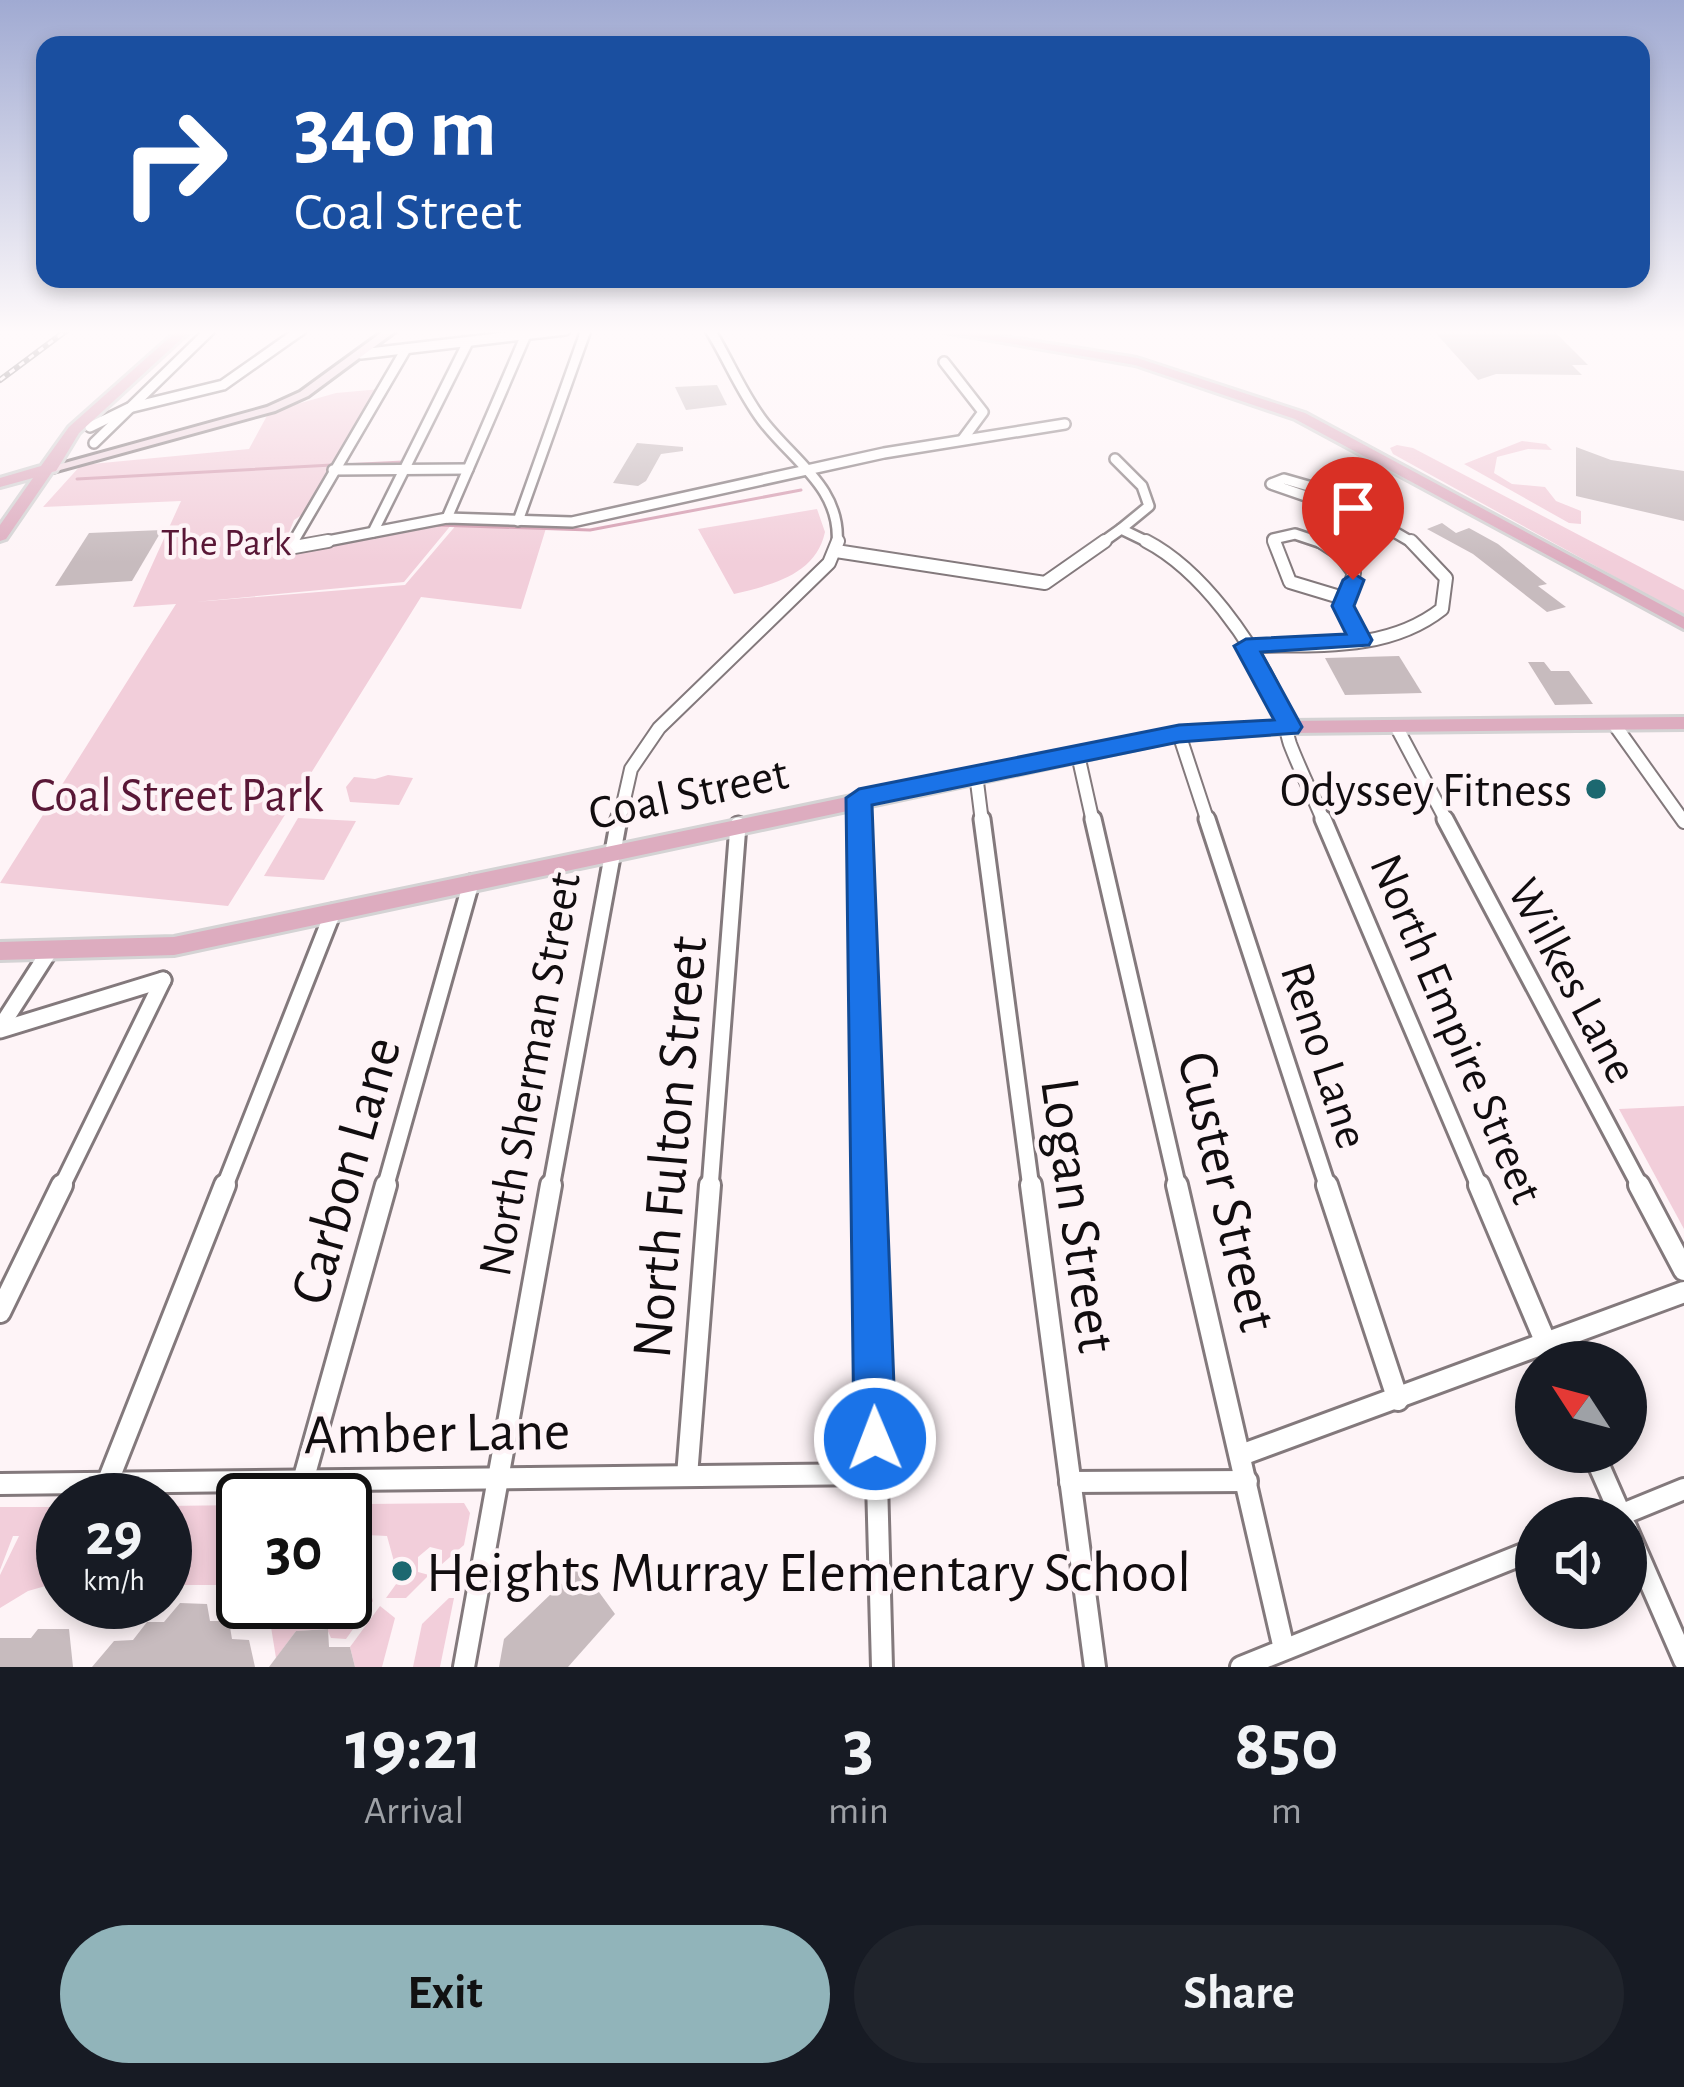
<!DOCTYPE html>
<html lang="en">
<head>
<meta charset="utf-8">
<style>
  :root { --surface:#171b24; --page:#20242c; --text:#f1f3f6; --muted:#9ea1a6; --accent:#91b4ba }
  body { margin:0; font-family:"Alegreya Sans",sans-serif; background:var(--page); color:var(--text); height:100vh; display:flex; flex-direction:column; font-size:45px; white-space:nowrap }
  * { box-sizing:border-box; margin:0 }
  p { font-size:39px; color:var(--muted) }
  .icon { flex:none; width:66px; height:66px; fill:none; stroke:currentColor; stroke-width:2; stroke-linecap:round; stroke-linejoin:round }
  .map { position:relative; height:1667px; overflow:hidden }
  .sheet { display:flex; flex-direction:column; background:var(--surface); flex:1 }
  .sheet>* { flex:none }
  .guide { position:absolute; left:36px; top:36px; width:1614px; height:252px; border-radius:24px; box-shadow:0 6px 18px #0003; background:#1a4fa0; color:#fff; overflow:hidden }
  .needle { width:78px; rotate:306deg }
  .fabs { position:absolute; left:1515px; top:1341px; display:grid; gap:24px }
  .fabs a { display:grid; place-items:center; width:132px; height:132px; border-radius:50%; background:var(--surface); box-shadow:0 6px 18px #0003; font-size:60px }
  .speed { position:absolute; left:36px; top:1473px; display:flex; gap:24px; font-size:60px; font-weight:700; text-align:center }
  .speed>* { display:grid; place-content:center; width:156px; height:156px; border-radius:50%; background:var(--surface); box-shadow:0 6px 18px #0003; line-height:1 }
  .speed small { font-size:30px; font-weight:400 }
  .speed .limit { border:6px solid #111; border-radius:18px; background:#fff; color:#111 }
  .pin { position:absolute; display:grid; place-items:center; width:102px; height:102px; color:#fff; margin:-123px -51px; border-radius:50% 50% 50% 0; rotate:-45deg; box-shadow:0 0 12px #0007 }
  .pin .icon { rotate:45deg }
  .me { position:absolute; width:132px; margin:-66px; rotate:359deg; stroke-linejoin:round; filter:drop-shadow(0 0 9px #0008) }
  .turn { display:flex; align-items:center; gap:42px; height:252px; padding:0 60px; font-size:54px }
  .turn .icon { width:156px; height:156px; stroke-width:2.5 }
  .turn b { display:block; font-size:84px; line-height:102px }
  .eta { display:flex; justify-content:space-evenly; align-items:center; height:204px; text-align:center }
  .eta b { font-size:72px; font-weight:600; line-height:84px }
  .button { display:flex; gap:24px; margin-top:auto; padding:24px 60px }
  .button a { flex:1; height:138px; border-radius:72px; background:var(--accent); color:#111; font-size:48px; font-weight:600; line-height:138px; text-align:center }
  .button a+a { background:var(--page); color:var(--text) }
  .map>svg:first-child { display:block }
  .green { fill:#f2ceda }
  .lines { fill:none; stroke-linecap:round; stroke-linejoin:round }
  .stream { stroke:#d49cb0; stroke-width:3 }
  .building { fill:#c7bbbe }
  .street-far3-casing { stroke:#83797c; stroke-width:14 }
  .street-far2-casing { stroke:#83797c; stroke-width:16 }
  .street-far1-casing { stroke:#83797c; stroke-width:21 }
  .street-casing { stroke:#83797c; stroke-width:26 }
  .secondary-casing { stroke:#83797c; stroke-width:6 }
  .primary-casing { stroke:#d4d3d4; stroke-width:6 }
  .street-far3 { stroke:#fff; stroke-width:9 }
  .street-far2 { stroke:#fff; stroke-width:12 }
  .street-far1 { stroke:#fff; stroke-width:15 }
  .street { stroke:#fff; stroke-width:20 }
  .secondary { fill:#eed6df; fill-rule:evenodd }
  .primary { fill:#ddacbf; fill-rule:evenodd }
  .rail-casing { stroke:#686265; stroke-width:6 }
  .rail { stroke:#fef4f7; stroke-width:3; stroke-dasharray:6; stroke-linecap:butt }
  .route { fill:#1a73e8; stroke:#114b97; stroke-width:3 }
  .poi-dot { fill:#1c6870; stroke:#fef4f7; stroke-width:4.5 }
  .labels { text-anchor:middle; stroke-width:9; stroke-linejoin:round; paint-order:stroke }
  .far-park-label { font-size:39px; fill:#591736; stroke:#fef4f7 }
  .poi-label { font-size:48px; fill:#110d0f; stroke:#fef4f7; text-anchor:end }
  .street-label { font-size:48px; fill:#110d0f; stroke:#fef4f7 }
  .park-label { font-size:48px; fill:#591736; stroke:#fef4f7 }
  .near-street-label { font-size:57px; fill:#110d0f; stroke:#fef4f7 }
  .near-poi-label { font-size:57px; fill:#110d0f; stroke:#fef4f7; text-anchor:start }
</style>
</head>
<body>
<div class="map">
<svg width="1684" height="1667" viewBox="0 0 1684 1667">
  <rect width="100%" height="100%" fill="#fef4f7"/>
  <g class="green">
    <path d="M381 389 311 509 294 520 284 545 452 524 404 582 195 602 405 585 458 523 547 525 521 609 421 597 228 906 0 883 176 604 133 607 181 501 43 507 81 465 249 449 269 412 336 393Z"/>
    <path d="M1522 441 1546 444 1552 450 1528 449 1497 457 1494 473 1512 484 1545 487 1556 501 1581 511V524L1569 523 1464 464Z"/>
    <path d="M1397 445 1413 448 1684 590V615L1393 454 1390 448Z"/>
    <path d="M817 509 825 532C816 575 771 585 734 594L698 529Z"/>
    <path d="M388 775 413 778 399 805 350 802 346 787 354 777 375 779Z"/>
    <path d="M298 818 356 821 324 880 264 876Z"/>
    <path d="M1684 1106V1229L1619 1109Z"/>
    <path d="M345 1503 373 1601 346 1639 331 1638 327 1629 296 1631 276 1658 271 1627 255 1602H345Z"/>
    <path d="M464 1503 470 1513 464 1545 442 1564V1550L430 1547 418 1557V1572L429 1575 406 1598H386L399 1580 387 1536 366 1535 359 1512 366 1504Z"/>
    <path d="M243 1505V1592L217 1585H165V1506Z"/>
    <path d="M0 1507H63V1581L28 1591 0 1608V1575L19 1536H13L0 1570Z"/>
    <path d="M449 1598H454L440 1667H413L422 1624Z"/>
    <path d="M380 1606 395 1618 382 1667H355L350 1647Z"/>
  </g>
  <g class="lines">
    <g class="stream">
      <path d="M342 465 403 462 370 527"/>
      <path d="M77 479 332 465"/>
      <path d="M435 525 590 530 801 490"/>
    </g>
  </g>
  <g class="building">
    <path d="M1433 330H1553L1588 365H1572L1582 375 1496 374 1478 380Z"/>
    <path d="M717 385 727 405 686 410 675 387Z"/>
    <path d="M637 443 683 447V451L661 454 646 481 638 486 613 483Z"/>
    <path d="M1576 447 1611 460 1684 471V521L1576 496Z"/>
    <path d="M1442 523 1456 533 1469 528 1498 544 1547 584 1538 586 1566 607 1547 612 1473 554 1427 529Z"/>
    <path d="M162 530 132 581 55 586 89 533Z"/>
    <path d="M1399 656 1422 693 1345 695 1325 658Z"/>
    <path d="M1528 662H1544L1551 671H1569L1593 704 1555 705Z"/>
    <path d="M580 1566 615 1614 568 1667H499L504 1639Z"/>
    <path d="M180 1603 207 1604 210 1621H229L232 1639 249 1640 255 1667H92L114 1641 133 1640 147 1622H164Z"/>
    <path d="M38 1629H69L73 1667H0V1638H31Z"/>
    <path d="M328 1629 329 1647H350L355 1667H269L296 1631Z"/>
  </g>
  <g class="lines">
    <defs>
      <g id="street-far3">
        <path d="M710 330C728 359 741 392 762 420 792 460 842 488 837 544"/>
        <path d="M361 354 565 330"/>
        <path d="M944 362 983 412 963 439"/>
        <path d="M90 427 129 408 223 385 301 330"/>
        <path d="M94 443 210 330"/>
        <path d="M1115 459 1142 486 1149 506 1121 529"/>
        <path d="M333 470 468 469"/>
        <path d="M1357 513 1362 504 1354 499 1284 479 1271 484 1372 519 1415 544"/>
        <path d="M447 518 528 330"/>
        <path d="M518 521 586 330"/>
        <path d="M373 532 468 342"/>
        <path d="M292 544 406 349"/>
        <path d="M312 544 447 518 572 522 884 453 1065 424"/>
        <path d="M1100 544 1121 529 1152 544"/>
        <path d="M1275 544 1273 539 1295 534 1325 544"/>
      </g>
      <g id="street-far2">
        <path d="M1146 541C1202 570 1252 642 1278 699 1285 714 1285 729 1290 744 1300 770 1313 796 1324 822"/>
        <path d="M1274 541 1290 582 1343 598"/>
        <path d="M1320 541 1340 554 1354 573 1343 606 1361 640"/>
        <path d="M289 548 328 541"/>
        <path d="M289 548 293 541"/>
        <path d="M836 551 1045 583 1105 541"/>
        <path d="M1246 646C1314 644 1386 653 1442 609L1446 578 1411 541"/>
        <path d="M1614 724 1684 822"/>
        <path d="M1396 726 1447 822"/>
        <path d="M1179 734 1208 822"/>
        <path d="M1078 755 1093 822"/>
        <path d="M976 774 982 822"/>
        <path d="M859 798 860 822"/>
        <path d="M619 822 631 769 659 728 829 563 838 541"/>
      </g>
      <g id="street-far1">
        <path d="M860 819 869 1188"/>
        <path d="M982 819 1031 1188"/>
        <path d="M1093 819 1178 1188"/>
        <path d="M1207 819 1328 1188"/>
        <path d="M1323 819 1480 1188"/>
        <path d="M1445 819 1641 1188"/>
        <path d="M0 1028 50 950"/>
        <path d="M0 1030 163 980"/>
        <path d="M61 1188 163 980"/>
        <path d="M224 1188 333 912"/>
        <path d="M385 1188 471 883"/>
        <path d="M551 1188 619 819"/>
        <path d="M710 1188 738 825"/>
      </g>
      <g id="street">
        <path d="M869 1185 882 1667"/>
        <path d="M1031 1185 1095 1667"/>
        <path d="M1177 1185 1284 1649"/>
        <path d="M1327 1185 1398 1400"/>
        <path d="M1479 1185 1554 1362"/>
        <path d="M1639 1185 1684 1270"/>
        <path d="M0 1312 62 1185"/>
        <path d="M1593 1452 1622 1518"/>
        <path d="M1241 1455 1684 1292"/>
        <path d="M687 1476 710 1185"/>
        <path d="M108 1481 225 1185"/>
        <path d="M303 1481 386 1185"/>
        <path d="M1070 1482 1247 1481"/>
        <path d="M0 1484 876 1474"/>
        <path d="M1613 1518 1684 1489"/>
        <path d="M1626 1527 1684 1660"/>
        <path d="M464 1667 551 1185"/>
        <path d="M1241 1667 1536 1549"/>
      </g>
      <path id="secondary" d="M385 330H397L308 396 275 411 49 473 43 469 267 407 300 392Z"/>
      <g id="primary">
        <path d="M178 330H191L79 433 56 471 52 472 6 539 0 541V525L33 478 0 487V478L41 466 69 427Z"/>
        <path d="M933 330H962L1137 358 1305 413 1684 617V629L1295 419 1135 365Z"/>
        <path d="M1684 717V729L1290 733 1188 738 174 955 0 960V942L174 937 1188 726 1290 721Z"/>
      </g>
    </defs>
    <use href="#street-far3" class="street-far3-casing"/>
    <use href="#street-far2" class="street-far2-casing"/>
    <use href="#street-far1" class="street-far1-casing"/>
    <use href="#street" class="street-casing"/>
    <use href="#secondary" class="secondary-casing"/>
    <use href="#primary" class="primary-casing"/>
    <use href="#street-far3" class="street-far3"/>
    <use href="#street-far2" class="street-far2"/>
    <use href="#street-far1" class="street-far1"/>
    <use href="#street" class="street"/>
    <use href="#secondary" class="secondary"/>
    <use href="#primary" class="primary"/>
    <defs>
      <path id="rail" d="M0 380 67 330"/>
    </defs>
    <use href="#rail" class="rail-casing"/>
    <use href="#rail" class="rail"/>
  </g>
  <linearGradient id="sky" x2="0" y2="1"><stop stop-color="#a0aad2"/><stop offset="0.59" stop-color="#fffafb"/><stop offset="1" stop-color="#fffafb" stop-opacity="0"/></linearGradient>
  <rect width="1684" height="563" fill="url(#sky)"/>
  <path class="route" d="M1353 573 1364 580 1354 606 1372 640 1369 645 1261 652 1302 727 1298 733 1179 742 872 805 896 1439 890 1454 875 1460 860 1454 854 1439 846 798 859 789 1179 725 1274 720 1234 646 1246 639 1346 634 1332 606 1343 580Z"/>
  <g class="poi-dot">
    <circle cx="1596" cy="789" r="12"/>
    <circle cx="402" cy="1571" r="12"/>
  </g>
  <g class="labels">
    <g class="far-park-label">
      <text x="226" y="555">The Park</text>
    </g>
    <g class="poi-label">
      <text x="1572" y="806">Odyssey Fitness</text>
    </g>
    <g class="street-label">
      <text transform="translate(688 792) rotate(-12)" y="17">Coal Street</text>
      <text transform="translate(1574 980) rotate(62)" y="17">Wilkes Lane</text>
      <text transform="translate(1458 1028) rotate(67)" y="17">North Empire Street</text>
      <text transform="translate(1326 1055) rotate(72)" y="17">Reno Lane</text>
      <text transform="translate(528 1074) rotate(-80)" y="17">North Sherman Street</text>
    </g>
    <g class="park-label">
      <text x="177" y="811">Coal Street Park</text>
    </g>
    <g class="near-street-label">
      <text transform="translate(668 1147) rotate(-85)" y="20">North Fulton Street</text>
      <text transform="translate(344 1170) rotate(-74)" y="20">Carbon Lane</text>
      <text transform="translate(1229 1191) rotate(77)" y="20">Custer Street</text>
      <text transform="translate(1080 1215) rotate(82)" y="20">Logan Street</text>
      <text transform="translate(437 1431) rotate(-1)" y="20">Amber Lane</text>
    </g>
    <g class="near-poi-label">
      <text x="426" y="1591">Heights Murray Elementary School</text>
    </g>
  </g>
</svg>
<div class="fabs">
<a><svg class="needle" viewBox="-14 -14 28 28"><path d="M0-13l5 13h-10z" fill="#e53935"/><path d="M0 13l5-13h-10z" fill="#9ea1a6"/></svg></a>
<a><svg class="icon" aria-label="sound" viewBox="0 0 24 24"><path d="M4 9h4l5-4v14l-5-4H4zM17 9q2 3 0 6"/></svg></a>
</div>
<div class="speed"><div>29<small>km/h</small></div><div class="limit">30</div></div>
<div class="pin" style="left:1353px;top:580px;background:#d93025"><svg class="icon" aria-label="arrive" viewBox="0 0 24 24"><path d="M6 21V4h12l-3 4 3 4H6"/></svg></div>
<svg class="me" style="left:875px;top:1439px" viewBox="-20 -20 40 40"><circle r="17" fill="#1a73e8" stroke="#fff" stroke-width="3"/><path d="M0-11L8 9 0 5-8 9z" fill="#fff"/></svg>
<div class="guide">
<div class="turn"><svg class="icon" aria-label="right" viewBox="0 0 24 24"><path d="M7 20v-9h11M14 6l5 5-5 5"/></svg><div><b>340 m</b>Coal Street</div></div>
</div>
</div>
<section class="sheet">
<div class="eta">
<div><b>19:21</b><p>Arrival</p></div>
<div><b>3</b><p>min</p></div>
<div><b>850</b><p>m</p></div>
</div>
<div class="button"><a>Exit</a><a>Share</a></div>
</section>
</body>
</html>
